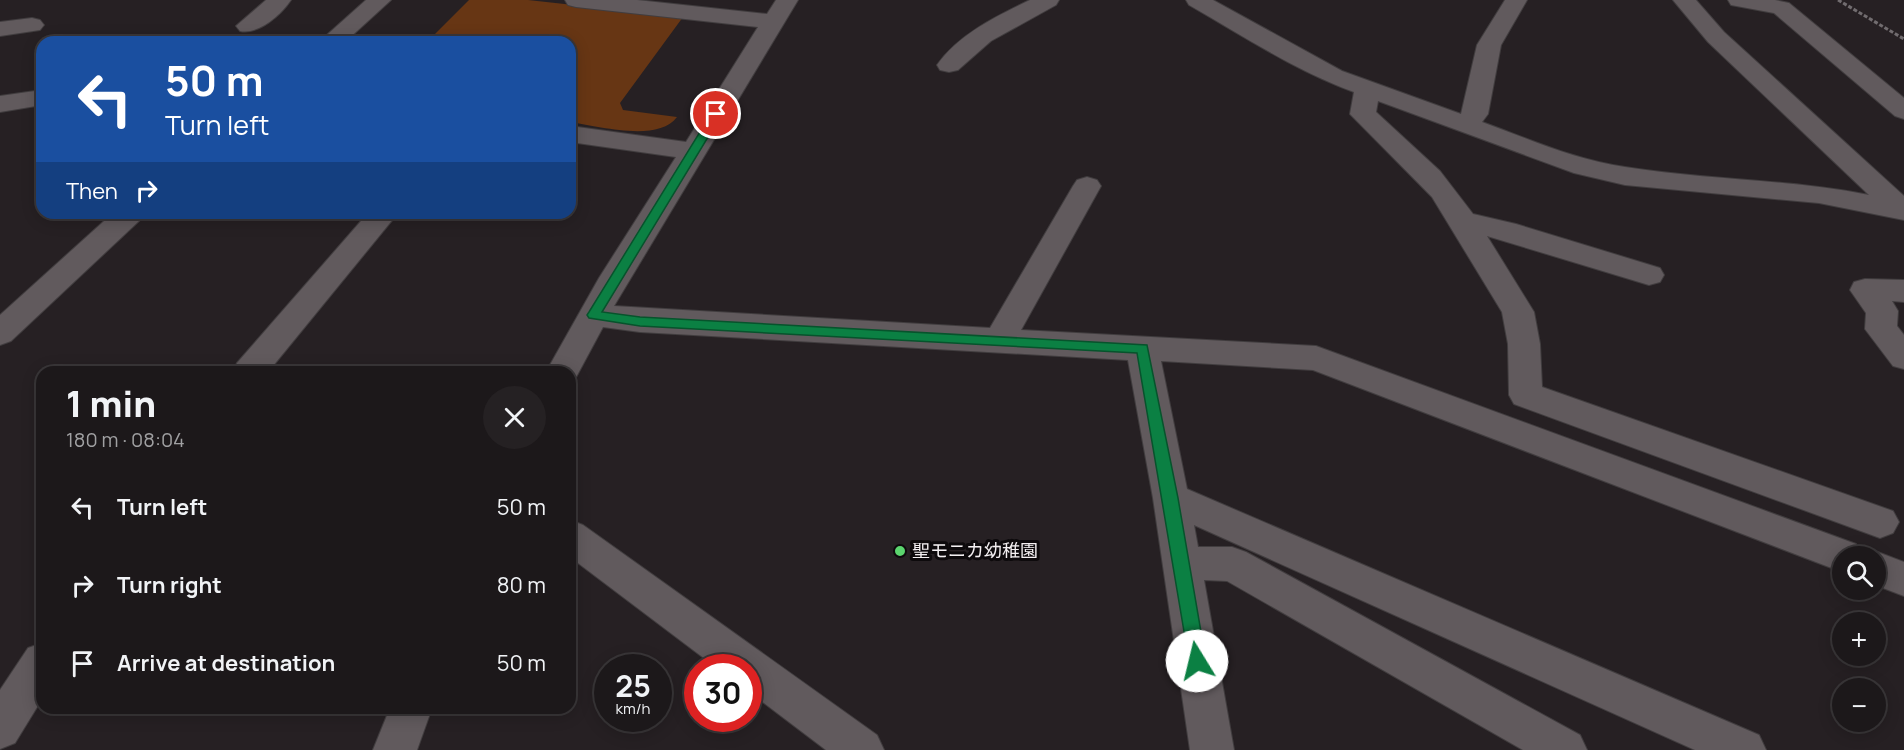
<!DOCTYPE html>
<html lang="en">
<head>
<meta charset="utf-8">
<style>
  :root { --surface:#1c181a; --page:#252123; --text:#f1f3f6; --muted:#a0a0a2; --line:#3a3739 }
  body { margin:0; font-family:Manrope,"Noto Sans JP",sans-serif; background:var(--page); color:var(--text); height:100vh; display:flex; flex-direction:column; font-size:22px; white-space:nowrap }
  * { box-sizing:border-box; margin:0 }
  p { font-size:20px; color:var(--muted) }
  .icon { flex:none; width:33px; height:33px; fill:none; stroke:currentColor; stroke-width:2; stroke-linecap:round; stroke-linejoin:round }
  .map { position:relative; flex:1; overflow:hidden }
  .side { position:absolute; left:36px; top:366px; width:540px; height:348px; display:flex; flex-direction:column; background:var(--surface); border-radius:18px; box-shadow:0 3px 15px #0003,0 0 0 2px var(--line) }
  .side>* { flex:none }
  .guide { position:absolute; left:36px; top:36px; width:540px; height:183px; border-radius:18px; box-shadow:0 3px 15px #0003,0 0 0 2px var(--line); background:#1a4fa0; color:#fff; overflow:hidden }
  .controls { position:absolute; left:1832px; top:546px; display:grid; gap:12px }
  .controls a { display:grid; place-items:center; width:54px; height:54px; border-radius:50%; background:var(--surface); box-shadow:0 3px 15px #0003,0 0 0 2px var(--line); font-size:30px }
  .speed { position:absolute; left:594px; top:654px; display:flex; gap:12px; font-size:30px; font-weight:700; text-align:center }
  .speed>* { display:grid; place-content:center; width:78px; height:78px; border-radius:50%; background:var(--surface); box-shadow:0 3px 15px #0003,0 0 0 2px var(--line); line-height:1 }
  .speed small { font-size:15px; font-weight:400 }
  .speed .limit { border:9px solid #d22; background:#fff; color:#111 }
  .pin { position:absolute; display:grid; place-items:center; width:51px; height:51px; color:#fff; margin:-26px; border:3px solid #fff; border-radius:50%; box-shadow:0 2px 6px #0007 }
  .me { position:absolute; width:66px; margin:-33px; rotate:351deg; stroke-linejoin:round; filter:drop-shadow(0 0 4px #0008) }
  .turn { display:flex; align-items:center; gap:21px; height:126px; padding:0 30px; font-size:27px }
  .turn .icon { width:78px; height:78px; stroke-width:2.5 }
  .turn b { display:block; font-size:42px; line-height:51px }
  .then { display:flex; align-items:center; height:57px; padding:0 30px; background:#0003; gap:12px; font-size:22px }
  .round { display:grid; place-items:center; flex:none; width:63px; height:63px; border-radius:32px; background:var(--page) }
  .overview { display:flex; align-items:center; justify-content:space-between; height:102px; padding:0 30px }
  h1 { font-size:36px; font-weight:800; line-height:45px }
  ul { padding:0; list-style:none }
  li { display:flex; align-items:center; gap:18px; height:78px; padding:0 30px }
  li div { flex:1 }
  li b { display:block; font-size:22px }
  li em { font-style:normal }
  .map>svg:first-child { display:block }
  .green { fill:#673614 }
  .lines { fill:none; stroke-linecap:round; stroke-linejoin:round }
  .minor-casing { stroke:#413d3f; stroke-width:2 }
  .path { stroke:#716c6f; stroke-width:3; stroke-dasharray:4 2; stroke-linecap:butt }
  .minor { fill:#615a5d; fill-rule:evenodd }
  .route { fill:#0b8043; stroke:#07532c; stroke-width:1.5 }
  .poi-dot { fill:#5bd56e; stroke:#0d0a0c; stroke-width:2 }
  .labels { text-anchor:middle; stroke-width:6; stroke-linejoin:round; paint-order:stroke }
  .poi-label { font-size:18px; fill:#f4f0f2; stroke:#0d0a0c; text-anchor:start }
</style>
</head>
<body>
<div class="map">
<svg width="1904" height="750" viewBox="0 0 1904 750">
  <rect width="100%" height="100%" fill="#262023"/>
  <path class="green" d="M469 0H528L683 17 620 103 623 110 677 117C658 143 598 126 570 122V42H427Z"/>
  <g class="lines">
    <defs>
      <g id="minor">
        <path d="M266 0H291C281 15 258 35 240 31L236 26Z"/>
        <path d="M366 0H391L345 42H319Z"/>
        <path d="M565 0H637L767 14 776 0H798L614 306 990 328 1073 186 1077 180 1087 177 1097 180 1101 186 1021 330 1316 346 1856 544 1862 556 1875 551 1904 562V596L1875 585V556H1842V572L1313 370 1161 361 1187 489 1759 735 1766 750H1695L1194 525 1198 547H1232L1246 552 1580 735 1587 750H1523L1227 581 1204 580 1234 750H1190L1153 498 1128 360 640 332 603 327 574 381 570 382V372H546L599 278 676 157 570 142V126L686 142 758 27 576 7 568 5Z"/>
        <path d="M1030 0H1059L1056 5 991 41 958 70 949 72 940 70 937 65C959 34 997 16 1030 0Z"/>
        <path d="M1186 0H1213L1342 71 1461 114 1477 45 1505 0H1527L1501 45 1488 114 1482 122C1529 139 1575 160 1625 167 1706 180 1788 179 1869 195L1708 42 1673 0H1696L1724 32 1904 196V220L1819 203 1625 185 1574 173 1378 101 1376 112 1440 171 1473 214 1516 224 1660 268 1664 275 1660 282 1649 285 1487 236 1534 312 1540 344 1542 387 1893 511 1899 522 1893 533 1880 538 1514 404 1509 395 1508 344 1502 312 1432 197 1350 114 1354 92C1296 71 1243 36 1189 5Z"/>
        <path d="M1728 0H1775L1789 3 1904 98V119L1895 116 1774 13 1731 5Z"/>
        <path d="M32 18 40 20 44 25 40 30 0 36V22Z"/>
        <path d="M35 91 42 93V105L0 112V96Z"/>
        <path d="M113 213H144L140 220 11 341 0 345V315Z"/>
        <path d="M368 213H398L268 372H233L237 363Z"/>
        <path d="M1865 279 1904 280V302L1892 301 1898 311 1897 326 1904 335V369L1893 366 1865 329 1866 313 1850 290 1854 282Z"/>
        <path d="M570 520 583 525 877 735 884 750H826L748 691V668H717L570 557Z"/>
        <path d="M42 643V699L15 743 0 749V690L28 648Z"/>
        <path d="M390 708H432L417 750H373Z"/>
      </g>
    </defs>
    <use href="#minor" class="minor-casing"/>
    <path class="path" d="M1838 0 1904 39"/>
    <use href="#minor" class="minor"/>
  </g>
  <path class="route" d="M716 111 722 114 602 312 640 317 1147 345 1178 498 1206 661 1203 667 1197 669 1191 667 1189 661 1137 353 640 326 589 318 587 315 589 312 711 114Z"/>
  <circle class="poi-dot" cx="900" cy="551" r="6"/>
  <g class="labels">
    <g class="poi-label">
      <text x="912" y="557">聖モニカ幼稚園</text>
    </g>
  </g>
</svg>
<div class="controls">
<a><svg class="icon" aria-label="search" viewBox="0 0 24 24"><circle cx="10" cy="10" r="6"/><path d="M15 15l6 6"/></svg></a>
<a>+</a>
<a>−</a>
</div>
<div class="speed"><div>25<small>km/h</small></div><div class="limit">30</div></div>
<div class="pin" style="left:716px;top:114px;background:#d93025"><svg class="icon" aria-label="arrive" viewBox="0 0 24 24"><path d="M6 21V4h12l-3 4 3 4H6"/></svg></div>
<svg class="me" style="left:1197px;top:661px" viewBox="-20 -20 40 40"><circle r="19" fill="#fff"/><path d="M0-13L10 11 0 6-10 11z" fill="#0b8043"/></svg>
<div class="guide">
<div class="turn"><svg class="icon" aria-label="left" viewBox="0 0 24 24"><path d="M17 20v-9H6M10 6l-5 5 5 5"/></svg><div><b>50 m</b>Turn left</div></div>
<div class="then">Then<svg class="icon" aria-label="right" viewBox="0 0 24 24"><path d="M7 20v-9h11M14 6l5 5-5 5"/></svg></div>
</div>
<section class="side">
<div class="overview"><div><h1>1 min</h1><p>180 m · 08:04</p></div><a class="round"><svg class="icon" aria-label="close" viewBox="0 0 24 24"><path d="M6 6l12 12M18 6L6 18"/></svg></a></div>
<ul>
<li><svg class="icon" aria-label="left" viewBox="0 0 24 24"><path d="M17 20v-9H6M10 6l-5 5 5 5"/></svg><div><b>Turn left</b></div><em>50 m</em></li>
<li><svg class="icon" aria-label="right" viewBox="0 0 24 24"><path d="M7 20v-9h11M14 6l5 5-5 5"/></svg><div><b>Turn right</b></div><em>80 m</em></li>
<li><svg class="icon" aria-label="arrive" viewBox="0 0 24 24"><path d="M6 21V4h12l-3 4 3 4H6"/></svg><div><b>Arrive at destination</b></div><em>50 m</em></li>
</ul>
</section>
</div>
</body>
</html>
